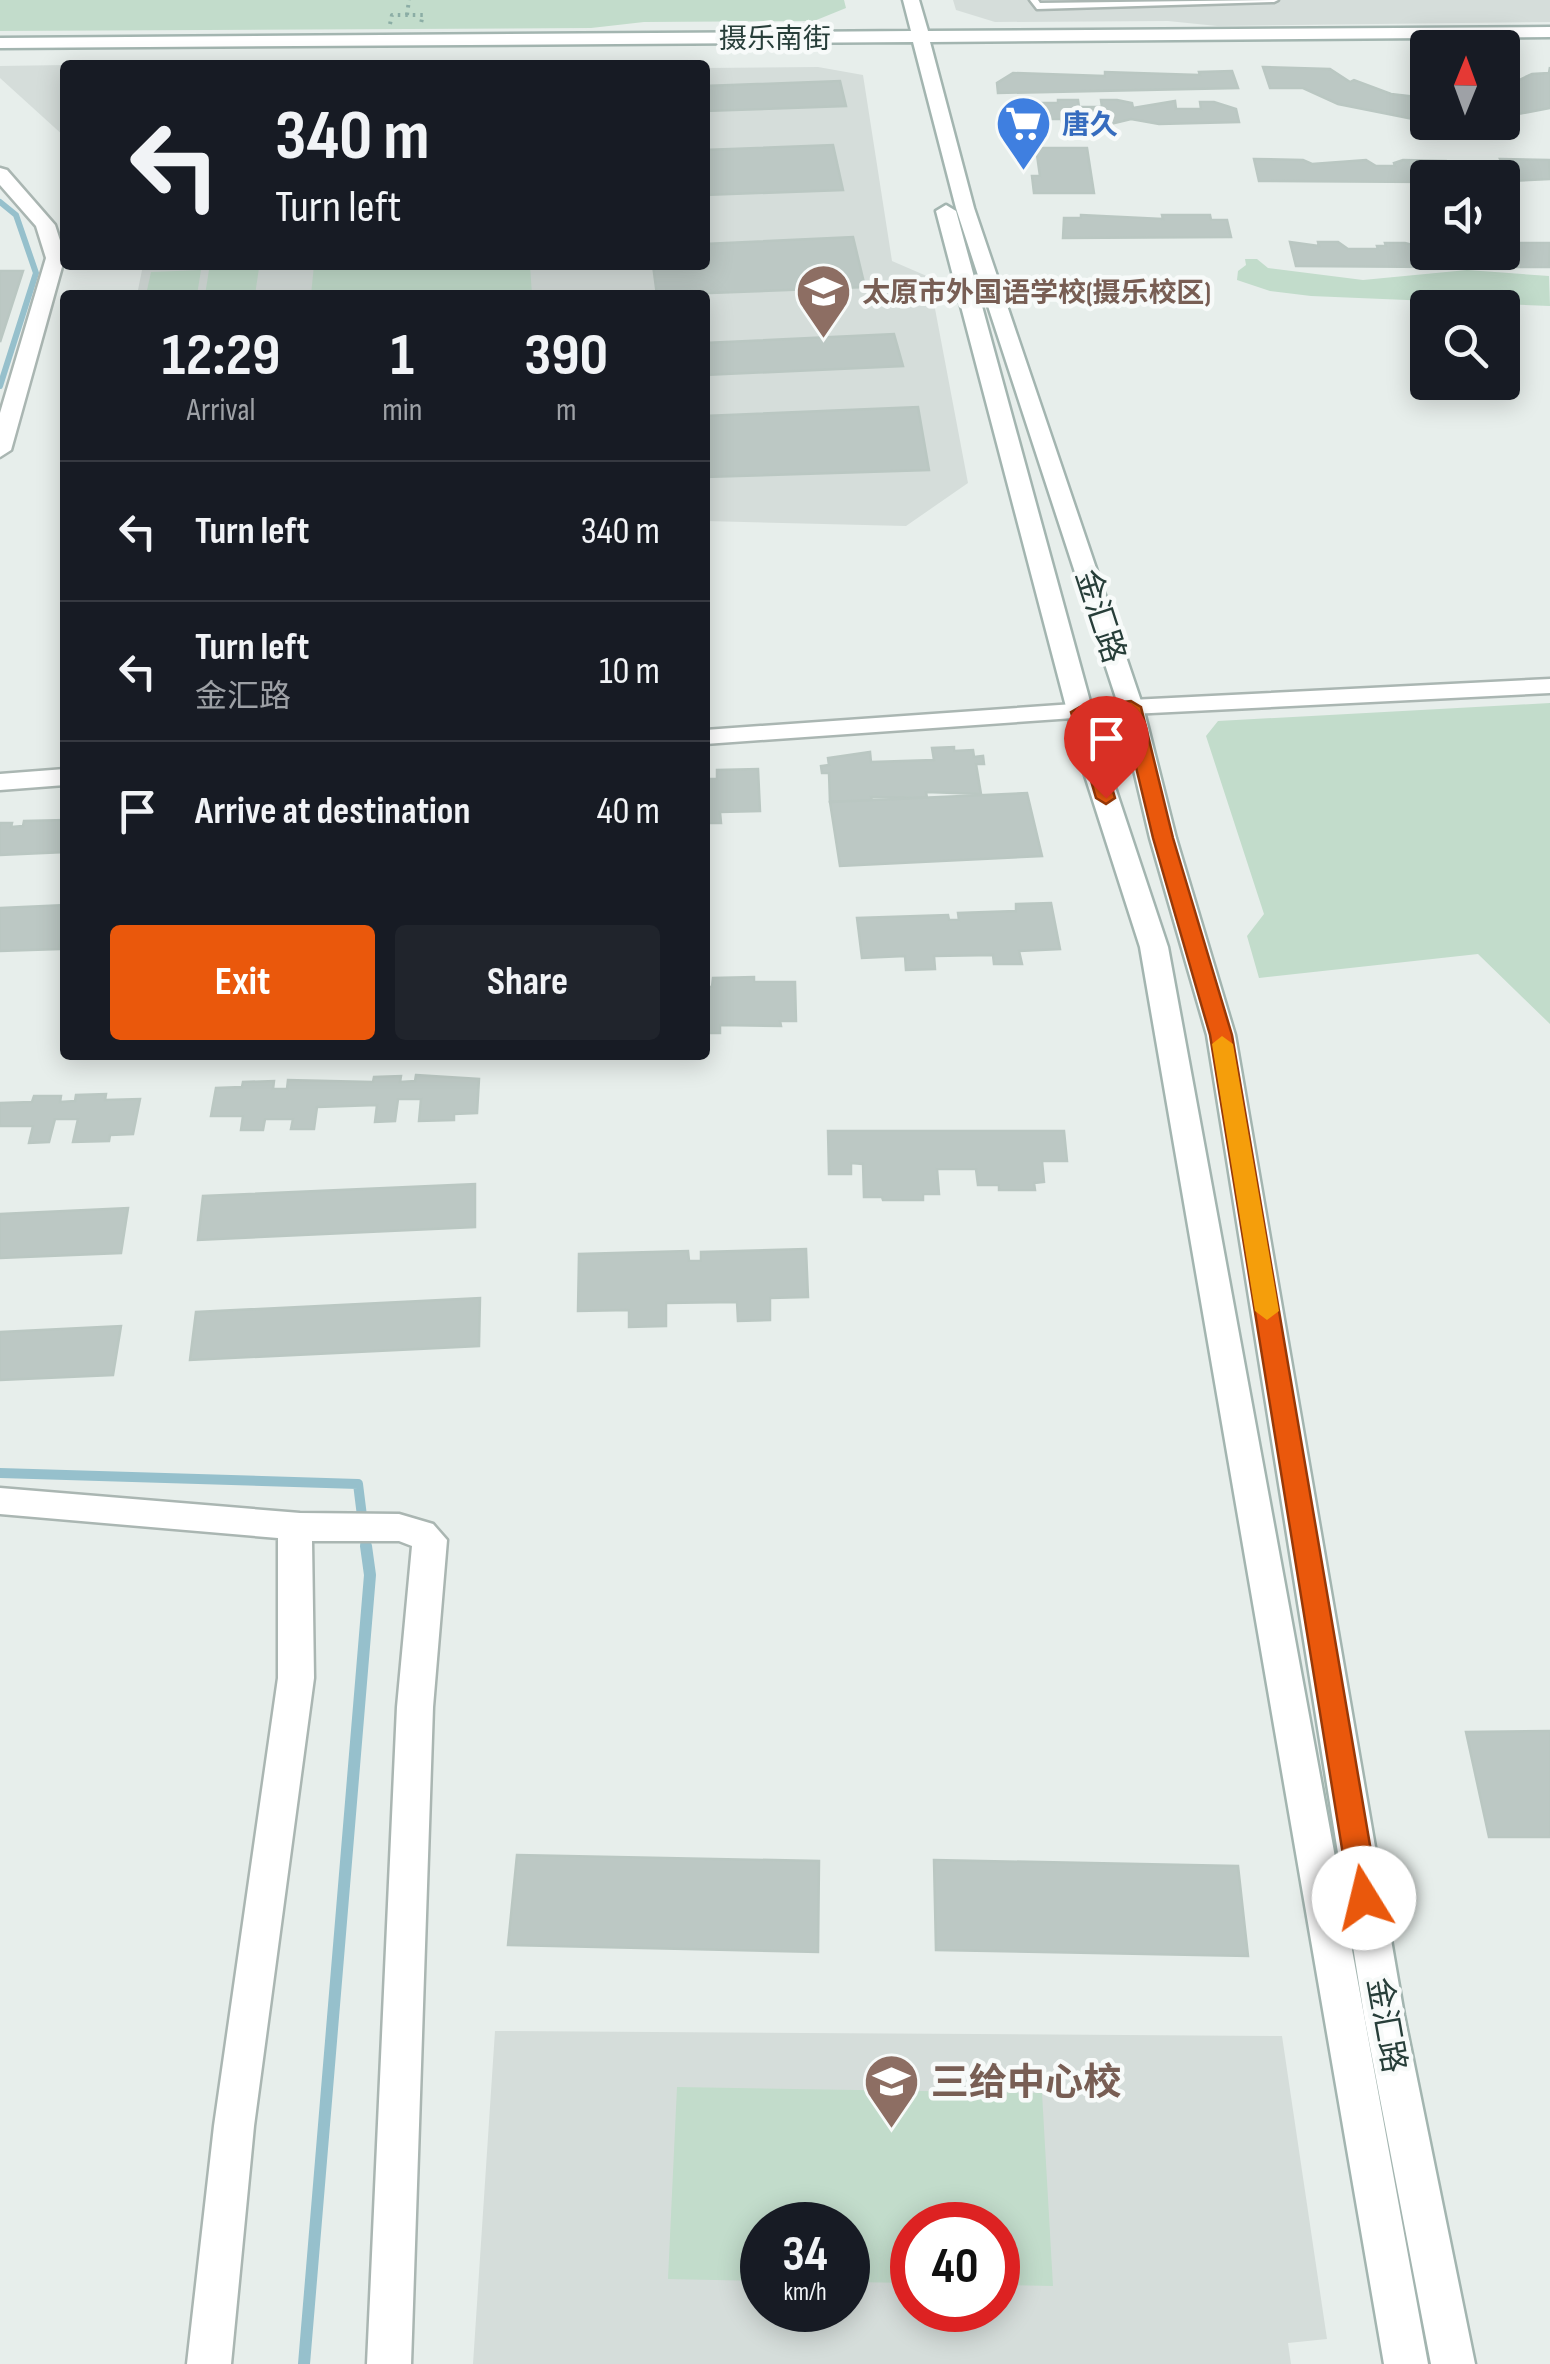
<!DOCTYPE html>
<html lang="en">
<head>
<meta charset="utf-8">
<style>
  :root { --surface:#171b24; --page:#20242c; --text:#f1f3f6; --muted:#9ea1a6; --line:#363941; --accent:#ea580c }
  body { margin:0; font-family:"Sofia Sans Condensed","Noto Sans SC",sans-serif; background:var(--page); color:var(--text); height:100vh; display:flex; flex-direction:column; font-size:38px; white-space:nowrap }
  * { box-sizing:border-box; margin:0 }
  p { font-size:32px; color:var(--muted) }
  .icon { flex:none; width:55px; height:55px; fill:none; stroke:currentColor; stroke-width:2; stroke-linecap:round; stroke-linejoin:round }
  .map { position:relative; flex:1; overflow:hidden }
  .drawer { position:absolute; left:60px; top:290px; width:650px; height:770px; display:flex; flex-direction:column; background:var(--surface); border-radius:10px; box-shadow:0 5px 25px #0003 }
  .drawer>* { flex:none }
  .guide { position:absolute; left:60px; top:60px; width:650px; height:210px; border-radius:10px; box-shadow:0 5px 25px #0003; background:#171b24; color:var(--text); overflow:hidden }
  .needle { width:65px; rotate:1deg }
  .buttons { position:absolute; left:1410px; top:30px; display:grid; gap:20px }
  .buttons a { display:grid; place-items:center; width:110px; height:110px; border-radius:10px; background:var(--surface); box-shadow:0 5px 25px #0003; font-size:50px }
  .speed { position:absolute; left:740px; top:2202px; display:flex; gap:20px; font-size:50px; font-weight:700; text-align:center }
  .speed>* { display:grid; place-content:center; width:130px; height:130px; border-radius:50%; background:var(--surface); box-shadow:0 5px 25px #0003; line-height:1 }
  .speed small { font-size:25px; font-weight:400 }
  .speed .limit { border:15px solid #d22; background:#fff; color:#111 }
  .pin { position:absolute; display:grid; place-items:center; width:85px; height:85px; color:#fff; margin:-102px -42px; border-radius:50% 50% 50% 0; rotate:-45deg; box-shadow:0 0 10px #0007 }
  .pin .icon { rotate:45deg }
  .me { position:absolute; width:110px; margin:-55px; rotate:351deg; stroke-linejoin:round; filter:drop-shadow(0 0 8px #0008) }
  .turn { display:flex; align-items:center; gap:35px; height:210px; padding:0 50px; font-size:45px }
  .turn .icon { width:130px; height:130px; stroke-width:2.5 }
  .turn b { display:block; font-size:70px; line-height:85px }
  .eta { display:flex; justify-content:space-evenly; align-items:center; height:170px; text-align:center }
  .eta b { font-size:60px; font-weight:700; line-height:70px }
  .action { display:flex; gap:20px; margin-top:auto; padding:20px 50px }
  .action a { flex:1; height:115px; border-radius:10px; background:var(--accent); color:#fff; font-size:40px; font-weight:700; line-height:115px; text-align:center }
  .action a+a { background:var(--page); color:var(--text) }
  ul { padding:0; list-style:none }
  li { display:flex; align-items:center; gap:30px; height:140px; padding:0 50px; border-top:2px solid var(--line) }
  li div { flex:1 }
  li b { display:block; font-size:38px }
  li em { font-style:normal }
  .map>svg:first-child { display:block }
  .built { fill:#d5ddda; fill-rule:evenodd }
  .green { fill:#c2dccb }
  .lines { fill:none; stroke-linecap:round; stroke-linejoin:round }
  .stream-far2 { stroke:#96c0cc; stroke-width:6 }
  .stream-far1 { stroke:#96c0cc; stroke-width:10 }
  .stream { stroke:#96c0cc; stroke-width:12 }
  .building { fill:#bcc8c4; stroke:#bac7c2; stroke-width:2.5 }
  .lane-casing { stroke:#aab6b2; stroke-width:5 }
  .street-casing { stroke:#aab6b2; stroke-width:5 }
  .secondary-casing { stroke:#a3b5b0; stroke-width:5 }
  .path { stroke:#8bada5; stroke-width:4; stroke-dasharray:2.5 5; stroke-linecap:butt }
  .lane { fill:#fff; fill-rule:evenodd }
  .street { fill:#fff; fill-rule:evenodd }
  .secondary { fill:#fff; fill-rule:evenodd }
  .route { fill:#ea580c; stroke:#983908; stroke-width:2.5 }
  .slow { fill:#f59e0b }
  .labels { text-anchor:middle; stroke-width:9; stroke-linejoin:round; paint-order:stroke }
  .far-street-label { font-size:28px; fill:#273e39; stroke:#f7faf9 }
  .far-shop-label { font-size:28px; font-weight:bold; fill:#366cbe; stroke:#f7faf9; text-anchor:start }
  .far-education-label { font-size:28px; font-weight:bold; fill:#785e54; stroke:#f7faf9; text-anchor:start }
  .street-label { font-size:32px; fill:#273e39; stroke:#f7faf9 }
  .near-education-label { font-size:38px; font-weight:bold; fill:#785e54; stroke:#f7faf9; text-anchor:start }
</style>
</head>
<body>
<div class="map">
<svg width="1550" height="2364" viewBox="0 0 1550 2364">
  <rect width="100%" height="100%" fill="#e7eeeb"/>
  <g class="built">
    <path d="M953 0H1550V22L1217 26 1168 21 995 22 956 10Z"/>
    <path d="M65 65V137L0 78V66Z"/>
    <path d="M818 67 863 75 892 261 929 277 968 483 906 526 705 521V295H137L143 265H705V68Z"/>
    <path d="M495 2031 1282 2036 1327 2339 1288 2343 1291 2364H473ZM762 2225H848V2310H762ZM912 2225H998V2310H912Z"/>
  </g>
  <g class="green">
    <path d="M0 0H844L846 8 814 21 644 22 591 28 0 31Z"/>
    <path d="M1245 259H1257L1268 268 1363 280 1467 270 1549 276 1550 306 1311 296 1270 291 1237 280 1238 271 1246 265Z"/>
    <path d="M314 265H530L532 295H311Z"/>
    <path d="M259 268 255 295H205L209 270Z"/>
    <path d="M201 270 197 295H146L151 272Z"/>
    <path d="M1550 703V1024L1478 954 1259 978 1247 936 1264 914 1206 736 1218 721Z"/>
    <path d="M677 2087 1042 2093 1053 2286 998 2285V2225H912V2283L848 2282V2225H762V2281L668 2279Z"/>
  </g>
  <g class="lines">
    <path class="stream-far2" d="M0 202 16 215 36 273 0 386"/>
    <path class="stream-far1" d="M0 1473 358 1484 366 1548"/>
    <path class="stream" d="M304 2364 370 1575 366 1546"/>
  </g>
  <g class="building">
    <path d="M1263 67 1330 69 1350 82 1354 80 1391 94 1427 98 1428 122 1338 104 1303 88H1270Z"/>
    <path d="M1550 67V108L1502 117V88L1532 74 1549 73Z"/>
    <path d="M1232 71 1238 88 998 93 997 83 1013 73 1105 76V72L1200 75 1199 72Z"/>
    <path d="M840 81 846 106 705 111V86Z"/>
    <path d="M1058 100H1078L1079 107H1102L1101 100H1117L1132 103 1133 108 1175 101 1176 109H1201L1200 102H1214L1236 109 1239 122 1159 124 1131 119 1111 124V120L1073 119 1074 123H1062L1061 119H1038L1037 107H1041V103H1058Z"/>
    <path d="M833 145 843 190 705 195V150Z"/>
    <path d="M1036 148H1087L1094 193H1034L1032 176H1040Z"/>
    <path d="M1254 159 1303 160 1312 164 1366 160 1376 166H1395L1394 163 1403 160 1446 161 1452 178H1428V182L1259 181Z"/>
    <path d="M1500 159 1549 160 1550 179 1509 181Z"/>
    <path d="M1081 215 1163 219 1162 215H1210L1211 220H1227L1231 237 1063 238 1064 218H1081Z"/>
    <path d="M853 237 865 287 657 295 653 265H705V244Z"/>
    <path d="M1290 242 1319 246 1318 242H1338L1348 249H1378L1377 246H1386L1385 243H1405L1428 249 1435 267 1296 266Z"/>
    <path d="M1509 243H1550L1549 267H1517Z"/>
    <path d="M0 271H23L0 342Z"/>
    <path d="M894 334 903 366 705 375V343Z"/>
    <path d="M918 407 929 470 705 477V416Z"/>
    <path d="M954 747V751L973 750 974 757 983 756 984 764H976L981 794 926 792 927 798 871 797 872 801 830 802 829 773H822L821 766 829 765 828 758 870 752 871 762 934 760 932 748Z"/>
    <path d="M758 769 760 811 720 812 721 823H705V779H717V770Z"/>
    <path d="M1027 793 1042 856 840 866 830 802Z"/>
    <path d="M65 820V852L0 855V823H12L11 827 23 826 24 821Z"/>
    <path d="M1051 903 1060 949 1019 951 1022 964H994L993 955 934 956 935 969 906 970 905 956 862 958 857 918 948 915 949 920H959L958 913 1016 911V904Z"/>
    <path d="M65 905V936H61L59 949 0 951V908Z"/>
    <path d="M754 977V982H795L796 1021H780L781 1026 720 1025V1033H705V987H712L713 978Z"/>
    <path d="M416 1075 479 1079 477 1113 454 1114V1120L419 1121 421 1099H398L395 1121 375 1122 377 1105 317 1107 314 1129H291L293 1119H265L263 1130H241L243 1116H211L216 1088 242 1087 243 1082 274 1081 273 1089H287L288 1080 373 1082 374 1077 401 1076 400 1082 415 1081Z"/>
    <path d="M106 1094 105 1100 140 1099 133 1134 110 1135 109 1141 73 1142 78 1119H55L49 1142 29 1143 33 1126H0V1103L32 1102 34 1096H61L60 1102 75 1101 76 1095Z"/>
    <path d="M828 1131H1064L1067 1161H1042L1044 1182 1034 1183 1035 1190H999V1185H978L976 1169H937L939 1194H923V1200H883L882 1197H864L863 1164 851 1163V1174H829Z"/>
    <path d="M475 1184V1227L198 1240 203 1196Z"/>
    <path d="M128 1208 121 1253 0 1258V1214Z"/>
    <path d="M806 1249 808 1297 770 1298V1320L738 1321 737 1302 666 1303V1326L629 1327V1310L578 1311 579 1254 688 1251 689 1261H701V1252Z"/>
    <path d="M480 1298 479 1346 190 1360 196 1312Z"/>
    <path d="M121 1326 113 1375 0 1380V1332Z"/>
    <path d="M1550 1731V1837H1489L1466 1732Z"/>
    <path d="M517 1855 819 1861 818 1952 508 1945Z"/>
    <path d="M934 1860 1238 1866 1248 1956 936 1950Z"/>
  </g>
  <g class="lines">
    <defs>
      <path id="lane" d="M1030 0H1038L1040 3 1278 0 1274 2 1037 9Z"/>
      <g id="street">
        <path d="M0 168 7 170 55 225 65 256 11 450 0 457V413L46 258 36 226 0 185Z"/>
        <path d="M1550 679V693L1131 714 705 744V730L1131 700Z"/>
        <path d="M65 769V785L0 790V774Z"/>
        <path d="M0 1488 300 1513 399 1514 433 1524 447 1540 433 1707 411 2364H367L397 1707 412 1546 399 1541H312L314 1678 254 2126 231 2364H187L214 2126 278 1678V1538L0 1514Z"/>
      </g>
      <g id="secondary">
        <path d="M903 0H919L928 31 1550 27V37L930 42 974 208 1143 707 1176 838 1235 1035 1404 2015 1475 2364H1431L1364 2015 1207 1035 1150 838 1119 707 956 208 913 42 0 48V38L911 31Z"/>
        <path d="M946 205 956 211 1106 760 1168 947 1428 2364H1384L1140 947 1080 760 936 211Z"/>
      </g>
    </defs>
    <use href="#lane" class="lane-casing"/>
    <use href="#street" class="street-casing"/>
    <use href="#secondary" class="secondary-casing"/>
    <g class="path">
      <path d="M407 15 409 0"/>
      <path d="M390 24 392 15H423L421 23"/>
    </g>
    <use href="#lane" class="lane"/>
    <use href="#street" class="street"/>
    <use href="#secondary" class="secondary"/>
  </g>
  <path class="route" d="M1131 701 1141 707 1173 838 1232 1035 1379 1898 1374 1907 1364 1911 1354 1907 1350 1898 1210 1035 1153 838 1123 713 1091 717 1115 798 1106 804 1096 798 1071 712 1080 707Z"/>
  <path class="slow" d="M1222 1036 1233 1044 1279 1311 1267 1320 1255 1311 1212 1044Z"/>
  <defs>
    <symbol id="supermarket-pin" viewBox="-11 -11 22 30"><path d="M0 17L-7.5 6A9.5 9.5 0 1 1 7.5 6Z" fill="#3f7fe0" stroke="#f7faf9"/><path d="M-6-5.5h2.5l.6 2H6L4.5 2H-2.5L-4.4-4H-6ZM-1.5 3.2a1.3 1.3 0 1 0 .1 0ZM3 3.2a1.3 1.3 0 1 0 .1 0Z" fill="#fff"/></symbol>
    <symbol id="school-pin" viewBox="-11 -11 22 30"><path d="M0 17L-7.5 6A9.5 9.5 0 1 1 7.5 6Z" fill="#8d6e63" stroke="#f7faf9"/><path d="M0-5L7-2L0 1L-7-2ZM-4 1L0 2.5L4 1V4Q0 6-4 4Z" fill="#fff"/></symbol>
  </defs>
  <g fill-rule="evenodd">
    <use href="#supermarket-pin" x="992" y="92" width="63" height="86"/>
    <use href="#school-pin" x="792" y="260" width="63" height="86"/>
    <use href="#school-pin" x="860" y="2050" width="63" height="86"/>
  </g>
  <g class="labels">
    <g class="far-street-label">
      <text x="775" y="48">摄乐南街</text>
    </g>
    <g class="far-shop-label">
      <text x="1062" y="134">唐久</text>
    </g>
    <g class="far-education-label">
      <text x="862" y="302">太原市外国语学校(摄乐校区)</text>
    </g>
    <g class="street-label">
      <text transform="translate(1101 616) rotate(72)" y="11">金汇路</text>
      <text transform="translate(1387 2025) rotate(80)" y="11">金汇路</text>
    </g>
    <g class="near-education-label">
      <text x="931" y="2095">三给中心校</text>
    </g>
  </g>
</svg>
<div class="buttons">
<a><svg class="needle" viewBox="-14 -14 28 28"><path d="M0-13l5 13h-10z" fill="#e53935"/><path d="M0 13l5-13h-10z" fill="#9ea1a6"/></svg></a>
<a><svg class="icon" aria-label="sound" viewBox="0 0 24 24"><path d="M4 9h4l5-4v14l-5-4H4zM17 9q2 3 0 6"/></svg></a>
<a><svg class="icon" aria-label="search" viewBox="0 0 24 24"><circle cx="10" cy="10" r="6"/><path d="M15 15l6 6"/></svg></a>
</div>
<div class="speed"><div>34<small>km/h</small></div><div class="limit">40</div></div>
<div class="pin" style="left:1106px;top:798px;background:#d93025"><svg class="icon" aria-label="arrive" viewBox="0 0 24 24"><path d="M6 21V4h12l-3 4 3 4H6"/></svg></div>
<svg class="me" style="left:1364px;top:1898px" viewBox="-20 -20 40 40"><circle r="19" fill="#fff"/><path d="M0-13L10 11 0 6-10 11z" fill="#ea580c"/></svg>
<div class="guide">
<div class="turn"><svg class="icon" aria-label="left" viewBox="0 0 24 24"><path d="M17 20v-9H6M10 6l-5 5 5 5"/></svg><div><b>340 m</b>Turn left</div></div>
</div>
<section class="drawer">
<div class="eta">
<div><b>12:29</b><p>Arrival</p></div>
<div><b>1</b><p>min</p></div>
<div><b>390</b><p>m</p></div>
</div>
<ul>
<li><svg class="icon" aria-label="left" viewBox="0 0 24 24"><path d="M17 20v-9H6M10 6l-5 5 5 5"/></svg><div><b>Turn left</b></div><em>340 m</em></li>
<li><svg class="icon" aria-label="left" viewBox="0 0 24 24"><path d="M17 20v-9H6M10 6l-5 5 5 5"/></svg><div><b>Turn left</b><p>金汇路</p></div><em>10 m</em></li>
<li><svg class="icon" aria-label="arrive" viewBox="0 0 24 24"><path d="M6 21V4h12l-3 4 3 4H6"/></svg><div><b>Arrive at destination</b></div><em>40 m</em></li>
</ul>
<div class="action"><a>Exit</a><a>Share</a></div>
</section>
</div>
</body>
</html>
